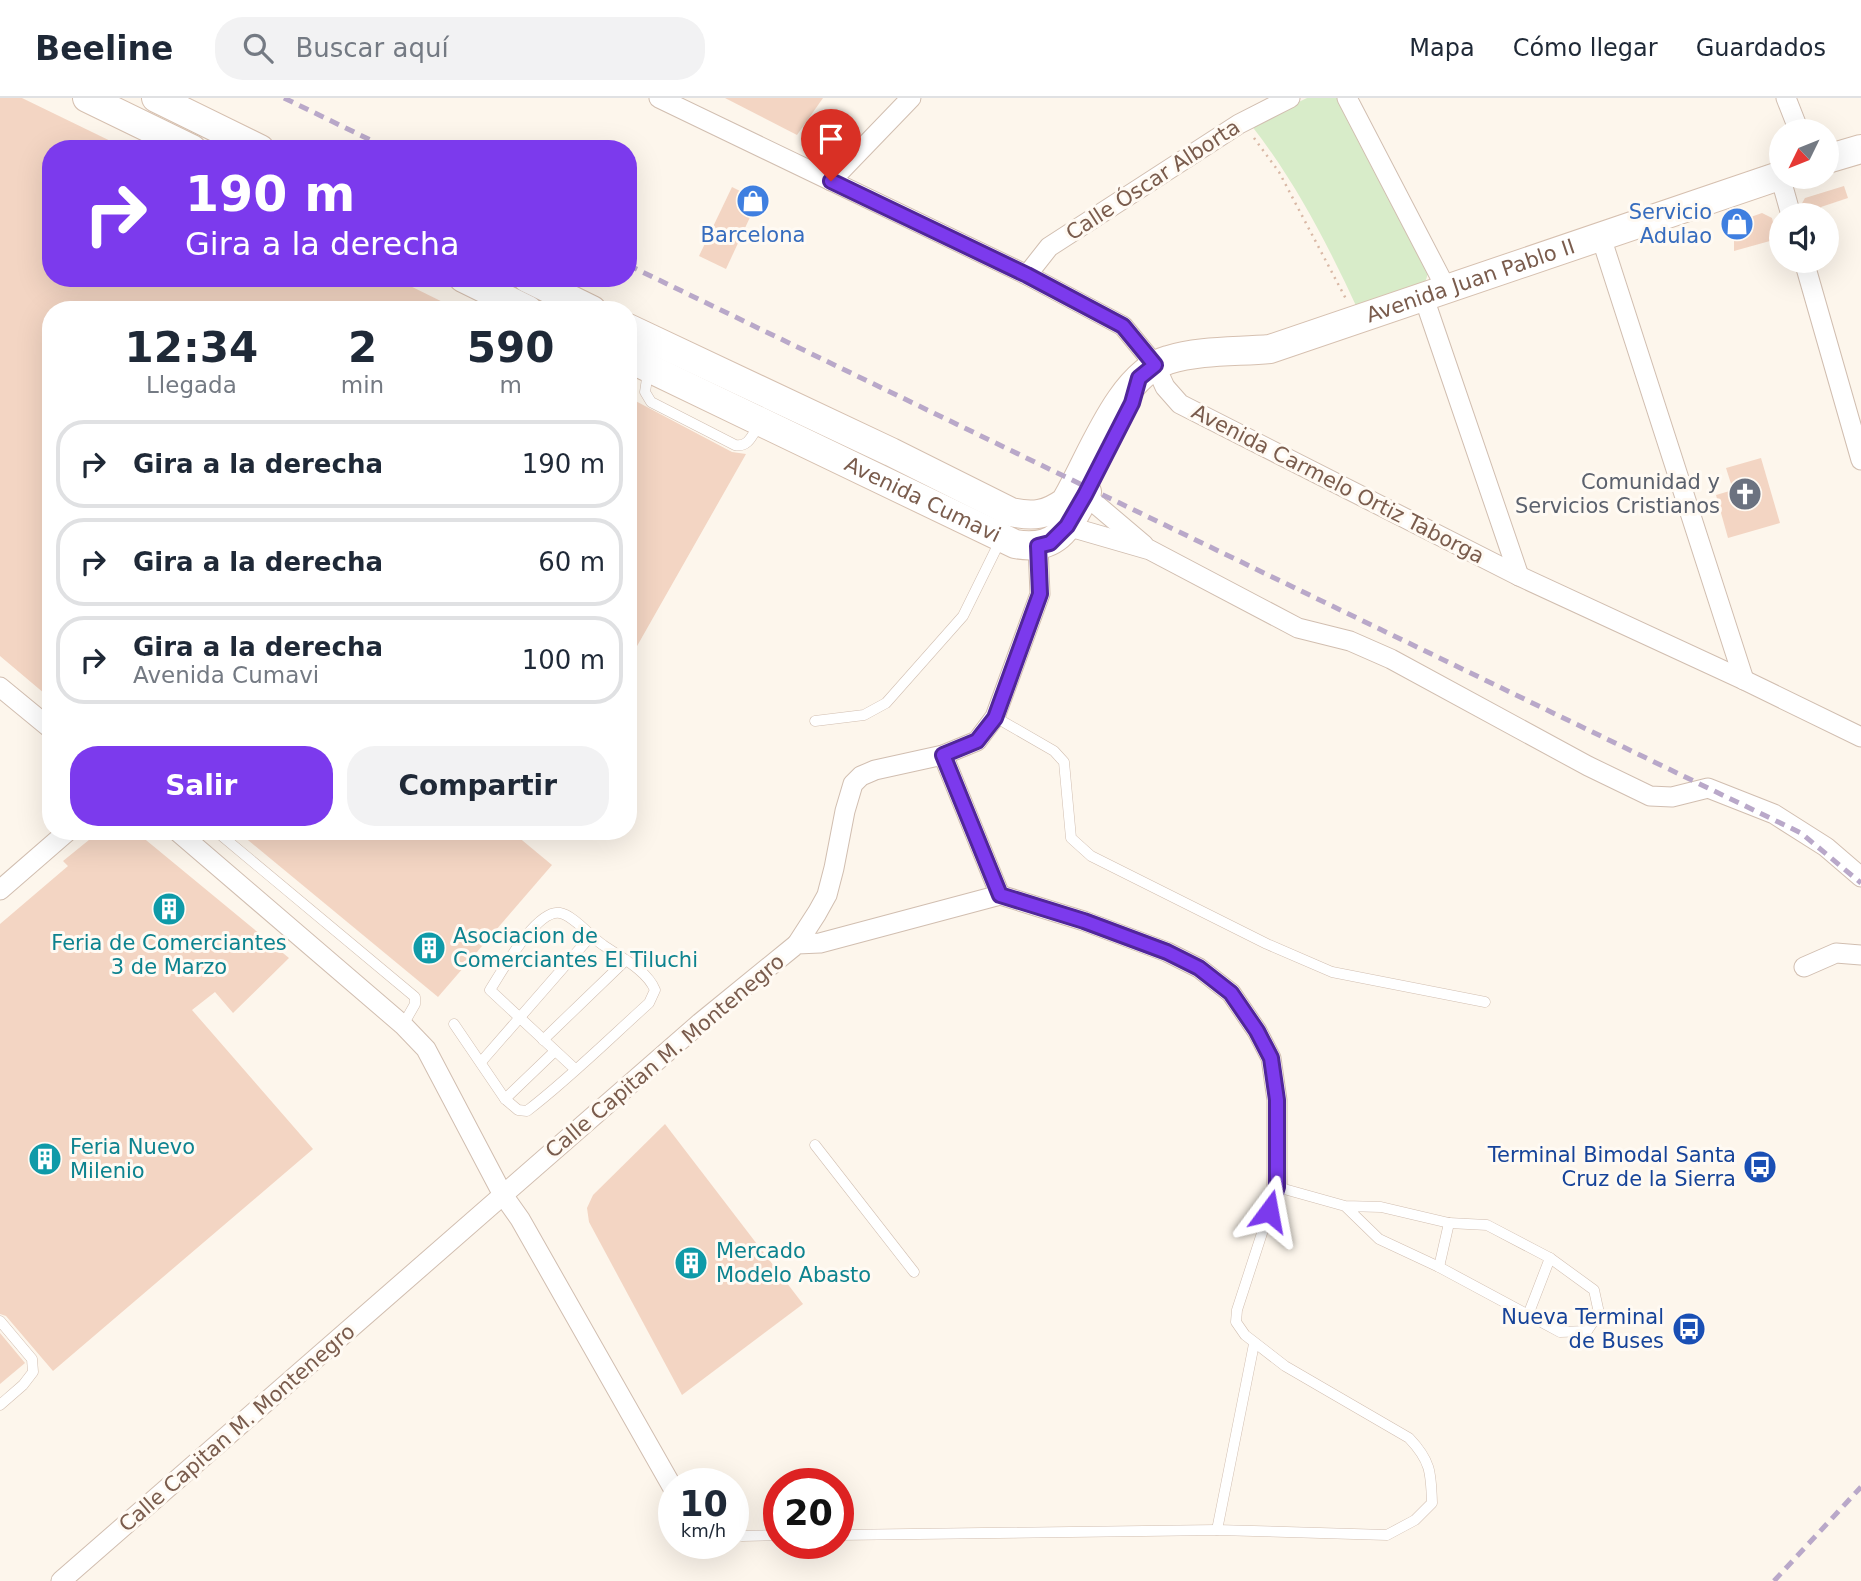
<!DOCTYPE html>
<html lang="es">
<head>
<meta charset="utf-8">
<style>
  :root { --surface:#fff; --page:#f2f2f3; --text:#1f2937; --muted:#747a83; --line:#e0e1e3; --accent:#7c3aed }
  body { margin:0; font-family:"DejaVu Sans",sans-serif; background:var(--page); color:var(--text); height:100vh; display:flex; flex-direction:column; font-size:26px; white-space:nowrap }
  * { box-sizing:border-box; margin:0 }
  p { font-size:23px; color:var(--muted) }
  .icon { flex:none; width:38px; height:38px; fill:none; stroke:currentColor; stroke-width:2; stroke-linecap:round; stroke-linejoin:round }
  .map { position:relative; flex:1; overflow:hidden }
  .side { position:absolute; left:42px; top:203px; width:595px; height:539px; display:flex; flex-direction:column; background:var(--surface); border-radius:28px; box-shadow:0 7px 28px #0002 }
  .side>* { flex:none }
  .top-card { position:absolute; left:42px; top:42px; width:595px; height:147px; border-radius:28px; box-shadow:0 7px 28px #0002; background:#7c3aed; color:#fff; overflow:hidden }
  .needle { width:46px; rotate:227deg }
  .controls { position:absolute; left:1769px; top:21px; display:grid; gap:14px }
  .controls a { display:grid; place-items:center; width:70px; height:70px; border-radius:50%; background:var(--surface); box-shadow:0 7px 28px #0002; font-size:35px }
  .speed { position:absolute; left:658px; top:1370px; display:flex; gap:14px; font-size:35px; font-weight:700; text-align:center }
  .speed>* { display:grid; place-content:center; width:91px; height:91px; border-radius:50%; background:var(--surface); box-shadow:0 7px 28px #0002; line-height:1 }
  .speed small { font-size:18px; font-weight:400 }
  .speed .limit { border:10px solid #d22; background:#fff; color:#111 }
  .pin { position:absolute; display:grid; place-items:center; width:60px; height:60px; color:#fff; margin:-72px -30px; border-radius:50% 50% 50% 0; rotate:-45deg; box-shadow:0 0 7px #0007 }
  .pin .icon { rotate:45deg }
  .me { position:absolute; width:77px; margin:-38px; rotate:13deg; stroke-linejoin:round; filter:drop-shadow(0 0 5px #0008) }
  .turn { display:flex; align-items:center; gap:24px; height:147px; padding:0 28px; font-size:32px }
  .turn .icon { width:91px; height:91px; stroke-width:2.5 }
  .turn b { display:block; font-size:49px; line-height:60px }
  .eta { display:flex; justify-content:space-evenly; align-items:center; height:119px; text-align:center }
  .eta b { font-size:42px; font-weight:700; line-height:49px }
  .primary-button { display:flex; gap:14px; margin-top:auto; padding:14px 28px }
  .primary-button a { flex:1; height:80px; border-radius:28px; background:var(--accent); color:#fff; font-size:28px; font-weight:700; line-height:80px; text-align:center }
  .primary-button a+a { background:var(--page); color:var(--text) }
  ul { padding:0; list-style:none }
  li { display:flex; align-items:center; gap:21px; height:88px; margin:0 14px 10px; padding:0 14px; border:4px solid var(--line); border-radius:28px }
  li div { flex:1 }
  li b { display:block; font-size:26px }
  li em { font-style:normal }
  header { display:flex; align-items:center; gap:42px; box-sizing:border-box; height:98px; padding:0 35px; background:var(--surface); border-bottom:2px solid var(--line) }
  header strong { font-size:33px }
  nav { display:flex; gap:38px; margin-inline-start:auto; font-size:24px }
  .search { width:490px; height:63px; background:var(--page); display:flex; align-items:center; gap:18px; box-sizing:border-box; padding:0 24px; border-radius:28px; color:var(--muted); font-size:26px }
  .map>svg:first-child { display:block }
  .green { fill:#d8ecc9 }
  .building { fill:#f3d5c3 }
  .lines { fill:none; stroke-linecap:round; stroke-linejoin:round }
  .lane-casing { stroke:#d1beb0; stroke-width:11 }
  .street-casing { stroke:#d1beb0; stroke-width:21 }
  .secondary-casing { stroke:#d6c0b0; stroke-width:30 }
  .path { stroke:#d9b8a5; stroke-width:2.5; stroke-dasharray:2 5; stroke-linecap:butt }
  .lane { stroke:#fff; stroke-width:10 }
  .street { stroke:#fff; stroke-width:19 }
  .secondary { stroke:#fff; stroke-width:28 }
  .rail { stroke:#b9a8c9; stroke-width:5; stroke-dasharray:10 7; stroke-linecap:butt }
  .route-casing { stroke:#51269a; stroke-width:18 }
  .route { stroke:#7c3aed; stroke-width:12 }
  .labels { text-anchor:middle; stroke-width:6; stroke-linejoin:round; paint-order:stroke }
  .street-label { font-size:21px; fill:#7a5c4d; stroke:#fffaf3 }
  .shop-label { font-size:21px; fill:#366cbe; stroke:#fffaf3; text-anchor:end }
  .worship-label { font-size:21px; fill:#5b616d; stroke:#fffaf3; text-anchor:end }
  .culture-label { font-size:21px; fill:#0d838f; stroke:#fffaf3; text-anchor:start }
  .transit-label { font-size:21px; fill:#164399; stroke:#fffaf3; text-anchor:end }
</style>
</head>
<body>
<header>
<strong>Beeline</strong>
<div class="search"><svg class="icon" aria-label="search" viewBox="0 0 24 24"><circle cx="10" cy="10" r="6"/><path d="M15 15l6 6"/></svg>Buscar aquí</div>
<nav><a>Mapa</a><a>Cómo llegar</a><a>Guardados</a></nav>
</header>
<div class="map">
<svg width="1861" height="1483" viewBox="0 0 1861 1483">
  <rect width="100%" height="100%" fill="#fdf6ec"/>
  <path class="green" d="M1307 0H1337L1339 2 1428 175 1426 182 1421 189 1358 212C1328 147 1295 83 1251 27Z"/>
  <g class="building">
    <path d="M0 0H22L127 51H51V180H394L459 212H51V601L0 558Z"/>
    <path d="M725 0H823L797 37Z"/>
    <path d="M1844 88 1848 100 1821 109 1823 117H1803L1801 107 1805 100Z"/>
    <path d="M732 89 758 102 726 171 699 158Z"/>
    <path d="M1762 115 1772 120 1777 141 1734 153V125Z"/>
    <path d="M628 299 732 354 746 356 628 564Z"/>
    <path d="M1761 360 1780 425 1728 440 1716 397 1733 392 1726 370Z"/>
    <path d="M100 733H135L289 860 233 915 215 894 192 912 313 1051 53 1273 6 1218 0 1216V826L68 768 63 763Z"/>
    <path d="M237 733H511L552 767 438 899Z"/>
    <path d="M665 1026 803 1206 682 1297 589 1124 587 1110 593 1097Z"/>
    <path d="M0 1235 25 1265 0 1286Z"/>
  </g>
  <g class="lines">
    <defs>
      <g id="lane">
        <path d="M648 274 645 294 651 304 735 347C749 350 753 335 760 325"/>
        <path d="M995 619 1054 653 1064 664 1071 740 1091 758 1267 846 1332 874 1485 904"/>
        <path d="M815 623 864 617 886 605 963 518 1001 441"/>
        <path d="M216 733 415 899V906L403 927"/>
        <path d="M454 926 505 1001 518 1012 527 1013C570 980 609 941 649 905L655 892C647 872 620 859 603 847 591 839 573 817 560 815 536 811 501 875 490 892L575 971"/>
        <path d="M543 942 626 862"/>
        <path d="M481 964 590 839"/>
        <path d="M505 1001 555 953"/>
        <path d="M815 1047 914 1174"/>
        <path d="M1439 1169 1449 1125"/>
        <path d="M1528 1217 1550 1160"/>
        <path d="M0 1223 32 1261 33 1274 23 1287 0 1307"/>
        <path d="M1217 1432 1254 1246"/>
        <path d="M733 1436 742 1438 779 1437"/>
        <path d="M838 1437 1217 1432 1387 1437 1415 1422 1432 1405C1431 1375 1431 1363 1409 1340L1285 1268 1245 1237 1236 1224 1237 1212 1277 1089 1345 1108 1381 1109 1449 1125 1487 1127 1550 1160 1594 1192 1599 1215 1587 1233 1560 1234 1439 1169 1379 1141 1345 1108"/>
      </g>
      <g id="street">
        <path d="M659 0 1027 177 1123 228 1155 267 1165 289 1180 306 1519 478 1744 582 1861 639"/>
        <path d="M1347 0 1447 192"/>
        <path d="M1786 0 1799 33"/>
        <path d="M1780 78 1791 117"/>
        <path d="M831 83 911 0"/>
        <path d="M1601 139 1744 582"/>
        <path d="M1804 163 1861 362"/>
        <path d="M1027 177 1049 149 1239 26 1290 0"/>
        <path d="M1424 200 1519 478"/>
        <path d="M1085 397 1144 447"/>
        <path d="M1067 428 1150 452 1298 530 1350 543 1391 561 1588 668 1650 698 1672 699 1708 690 1774 716 1826 749 1861 779"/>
        <path d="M0 589 51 631"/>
        <path d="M943 657 1000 797"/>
        <path d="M177 733 403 927 426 951 503 1097 520 1121 674 1392"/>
        <path d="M0 792 68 733"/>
        <path d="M797 846 817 815 827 797 834 770 845 713 853 686 861 678 875 672 943 657 977 643 995 619 1040 496 1038 448"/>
        <path d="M1804 869 1836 855 1861 857"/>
        <path d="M61 1483 700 925 797 846 820 845 1000 797 1084 823 1167 854 1199 870 1231 895 1257 933 1271 960 1277 1002V1089"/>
      </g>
      <g id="secondary">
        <path d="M87 0 192 51"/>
        <path d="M156 0 260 51"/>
        <path d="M1827 61 1861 51"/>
        <path d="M463 180 528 212"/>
        <path d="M527 180 592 212"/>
        <path id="s1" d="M628 230 891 354 1011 414C1033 419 1047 417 1065 404 1090 363 1119 276 1168 262 1200 252 1237 254 1270 251L1782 77"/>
        <path id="s2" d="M628 260 1015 446C1058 454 1069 428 1087 394"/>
      </g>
    </defs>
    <use href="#lane" class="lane-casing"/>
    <use href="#street" class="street-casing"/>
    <use href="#secondary" class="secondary-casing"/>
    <path class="path" d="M1254 40 1279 74 1346 201"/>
    <use href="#lane" class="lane"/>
    <use href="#street" class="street"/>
    <use href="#secondary" class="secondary"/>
    <g class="rail">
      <path d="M284 0 389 51"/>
      <path d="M628 167 1801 735 1861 785"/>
      <path d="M1774 1483 1861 1389"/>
    </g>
  </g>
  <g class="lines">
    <defs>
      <path id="route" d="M831 83 1027 177 1123 228 1155 267 1139 280 1132 305 1085 397 1067 428 1050 445 1038 448 1040 496 995 620 977 643 943 657 1000 797 1084 823 1167 854 1199 870 1231 895 1257 933 1271 960 1277 1002V1089L1269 1113"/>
    </defs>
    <use href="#route" class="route-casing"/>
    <use href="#route" class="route"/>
  </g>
  <defs>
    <symbol id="shop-disc" viewBox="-11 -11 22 22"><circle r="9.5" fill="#3f7fe0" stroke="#fffaf3"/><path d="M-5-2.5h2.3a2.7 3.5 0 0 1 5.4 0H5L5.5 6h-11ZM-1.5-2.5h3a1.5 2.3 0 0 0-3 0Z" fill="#fff"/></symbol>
    <symbol id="church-disc" viewBox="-11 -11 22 22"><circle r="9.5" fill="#6b7280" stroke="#fffaf3"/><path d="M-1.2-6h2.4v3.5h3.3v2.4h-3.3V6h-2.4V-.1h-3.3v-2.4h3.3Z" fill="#fff"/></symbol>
    <symbol id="building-disc" viewBox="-11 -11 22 22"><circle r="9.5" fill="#0f9aa8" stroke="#fffaf3"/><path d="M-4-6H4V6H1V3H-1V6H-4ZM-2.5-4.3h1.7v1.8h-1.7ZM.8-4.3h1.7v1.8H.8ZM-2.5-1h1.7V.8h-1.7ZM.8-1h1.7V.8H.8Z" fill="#fff"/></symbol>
    <symbol id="bus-disc" viewBox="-11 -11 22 22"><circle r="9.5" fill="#1a4fb4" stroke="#fffaf3"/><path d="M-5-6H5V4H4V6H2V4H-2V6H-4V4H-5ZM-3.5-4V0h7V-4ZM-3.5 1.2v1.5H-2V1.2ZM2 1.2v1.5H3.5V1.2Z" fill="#fff"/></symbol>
  </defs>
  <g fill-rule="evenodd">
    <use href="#shop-disc" x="734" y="84" width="38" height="38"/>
    <use href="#shop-disc" x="1718" y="107" width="38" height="38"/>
    <use href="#church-disc" x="1726" y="377" width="38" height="38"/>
    <use href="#building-disc" x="150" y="792" width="38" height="38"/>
    <use href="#building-disc" x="410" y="831" width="38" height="38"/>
    <use href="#building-disc" x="26" y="1042" width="38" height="38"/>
    <use href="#bus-disc" x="1741" y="1050" width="38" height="38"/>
    <use href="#building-disc" x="672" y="1146" width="38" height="38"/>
    <use href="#bus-disc" x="1670" y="1212" width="38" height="38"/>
  </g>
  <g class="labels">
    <g class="street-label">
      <text transform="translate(1153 82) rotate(-33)" y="7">Calle Óscar Alborta</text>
      <text dy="7" stroke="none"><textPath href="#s1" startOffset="976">Avenida Juan Pablo II</textPath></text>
      <text transform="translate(1338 386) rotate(27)" y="7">Avenida Carmelo Ortiz Taborga</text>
      <text dy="7" stroke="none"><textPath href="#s2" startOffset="327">Avenida Cumavi</textPath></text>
      <text transform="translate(665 958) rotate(-40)" y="7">Calle Capitan M. Montenegro</text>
      <text transform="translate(237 1330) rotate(-41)" y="7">Calle Capitan M. Montenegro</text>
    </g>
    <g class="shop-label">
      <text x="1712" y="121">Servicio<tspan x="1712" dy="24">Adulao</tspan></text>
      <text x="753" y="144" text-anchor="middle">Barcelona</text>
    </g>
    <g class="worship-label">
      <text x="1720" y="391">Comunidad y<tspan x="1720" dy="24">Servicios Cristianos</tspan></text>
    </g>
    <g class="culture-label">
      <text x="453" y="845">Asociacion de<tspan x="453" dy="24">Comerciantes El Tiluchi</tspan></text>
      <text x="169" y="852" text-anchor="middle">Feria de Comerciantes<tspan x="169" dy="24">3 de Marzo</tspan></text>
      <text x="70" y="1056">Feria Nuevo<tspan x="70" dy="24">Milenio</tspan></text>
      <text x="716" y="1160">Mercado<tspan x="716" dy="24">Modelo Abasto</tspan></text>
    </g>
    <g class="transit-label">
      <text x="1736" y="1064">Terminal Bimodal Santa<tspan x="1736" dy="24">Cruz de la Sierra</tspan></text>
      <text x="1664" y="1226">Nueva Terminal<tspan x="1664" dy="24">de Buses</tspan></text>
    </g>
  </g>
</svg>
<div class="controls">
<a><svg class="needle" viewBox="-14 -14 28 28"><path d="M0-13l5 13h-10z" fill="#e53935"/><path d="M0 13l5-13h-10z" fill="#747a83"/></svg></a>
<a><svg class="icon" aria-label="sound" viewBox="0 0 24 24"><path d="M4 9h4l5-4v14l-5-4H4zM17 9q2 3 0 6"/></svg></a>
</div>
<div class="speed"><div>10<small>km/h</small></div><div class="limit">20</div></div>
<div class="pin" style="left:831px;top:83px;background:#d93025"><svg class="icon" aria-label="arrive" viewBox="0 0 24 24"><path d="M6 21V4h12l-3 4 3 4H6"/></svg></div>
<svg class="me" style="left:1269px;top:1113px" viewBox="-20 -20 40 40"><path d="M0-17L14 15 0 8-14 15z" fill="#7c3aed" stroke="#fff" stroke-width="4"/></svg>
<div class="top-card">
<div class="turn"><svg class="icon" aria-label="right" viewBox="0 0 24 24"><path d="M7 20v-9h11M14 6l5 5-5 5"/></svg><div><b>190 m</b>Gira a la derecha</div></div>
</div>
<section class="side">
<div class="eta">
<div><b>12:34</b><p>Llegada</p></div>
<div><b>2</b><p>min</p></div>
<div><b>590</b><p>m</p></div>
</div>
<ul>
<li><svg class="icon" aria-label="right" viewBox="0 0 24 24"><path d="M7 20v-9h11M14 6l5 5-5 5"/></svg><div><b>Gira a la derecha</b></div><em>190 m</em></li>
<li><svg class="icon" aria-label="right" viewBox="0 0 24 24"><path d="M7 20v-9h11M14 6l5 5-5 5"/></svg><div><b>Gira a la derecha</b></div><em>60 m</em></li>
<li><svg class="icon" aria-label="right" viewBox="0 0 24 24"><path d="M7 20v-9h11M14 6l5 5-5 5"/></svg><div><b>Gira a la derecha</b><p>Avenida Cumavi</p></div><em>100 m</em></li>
</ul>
<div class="primary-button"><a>Salir</a><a>Compartir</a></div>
</section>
</div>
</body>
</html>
